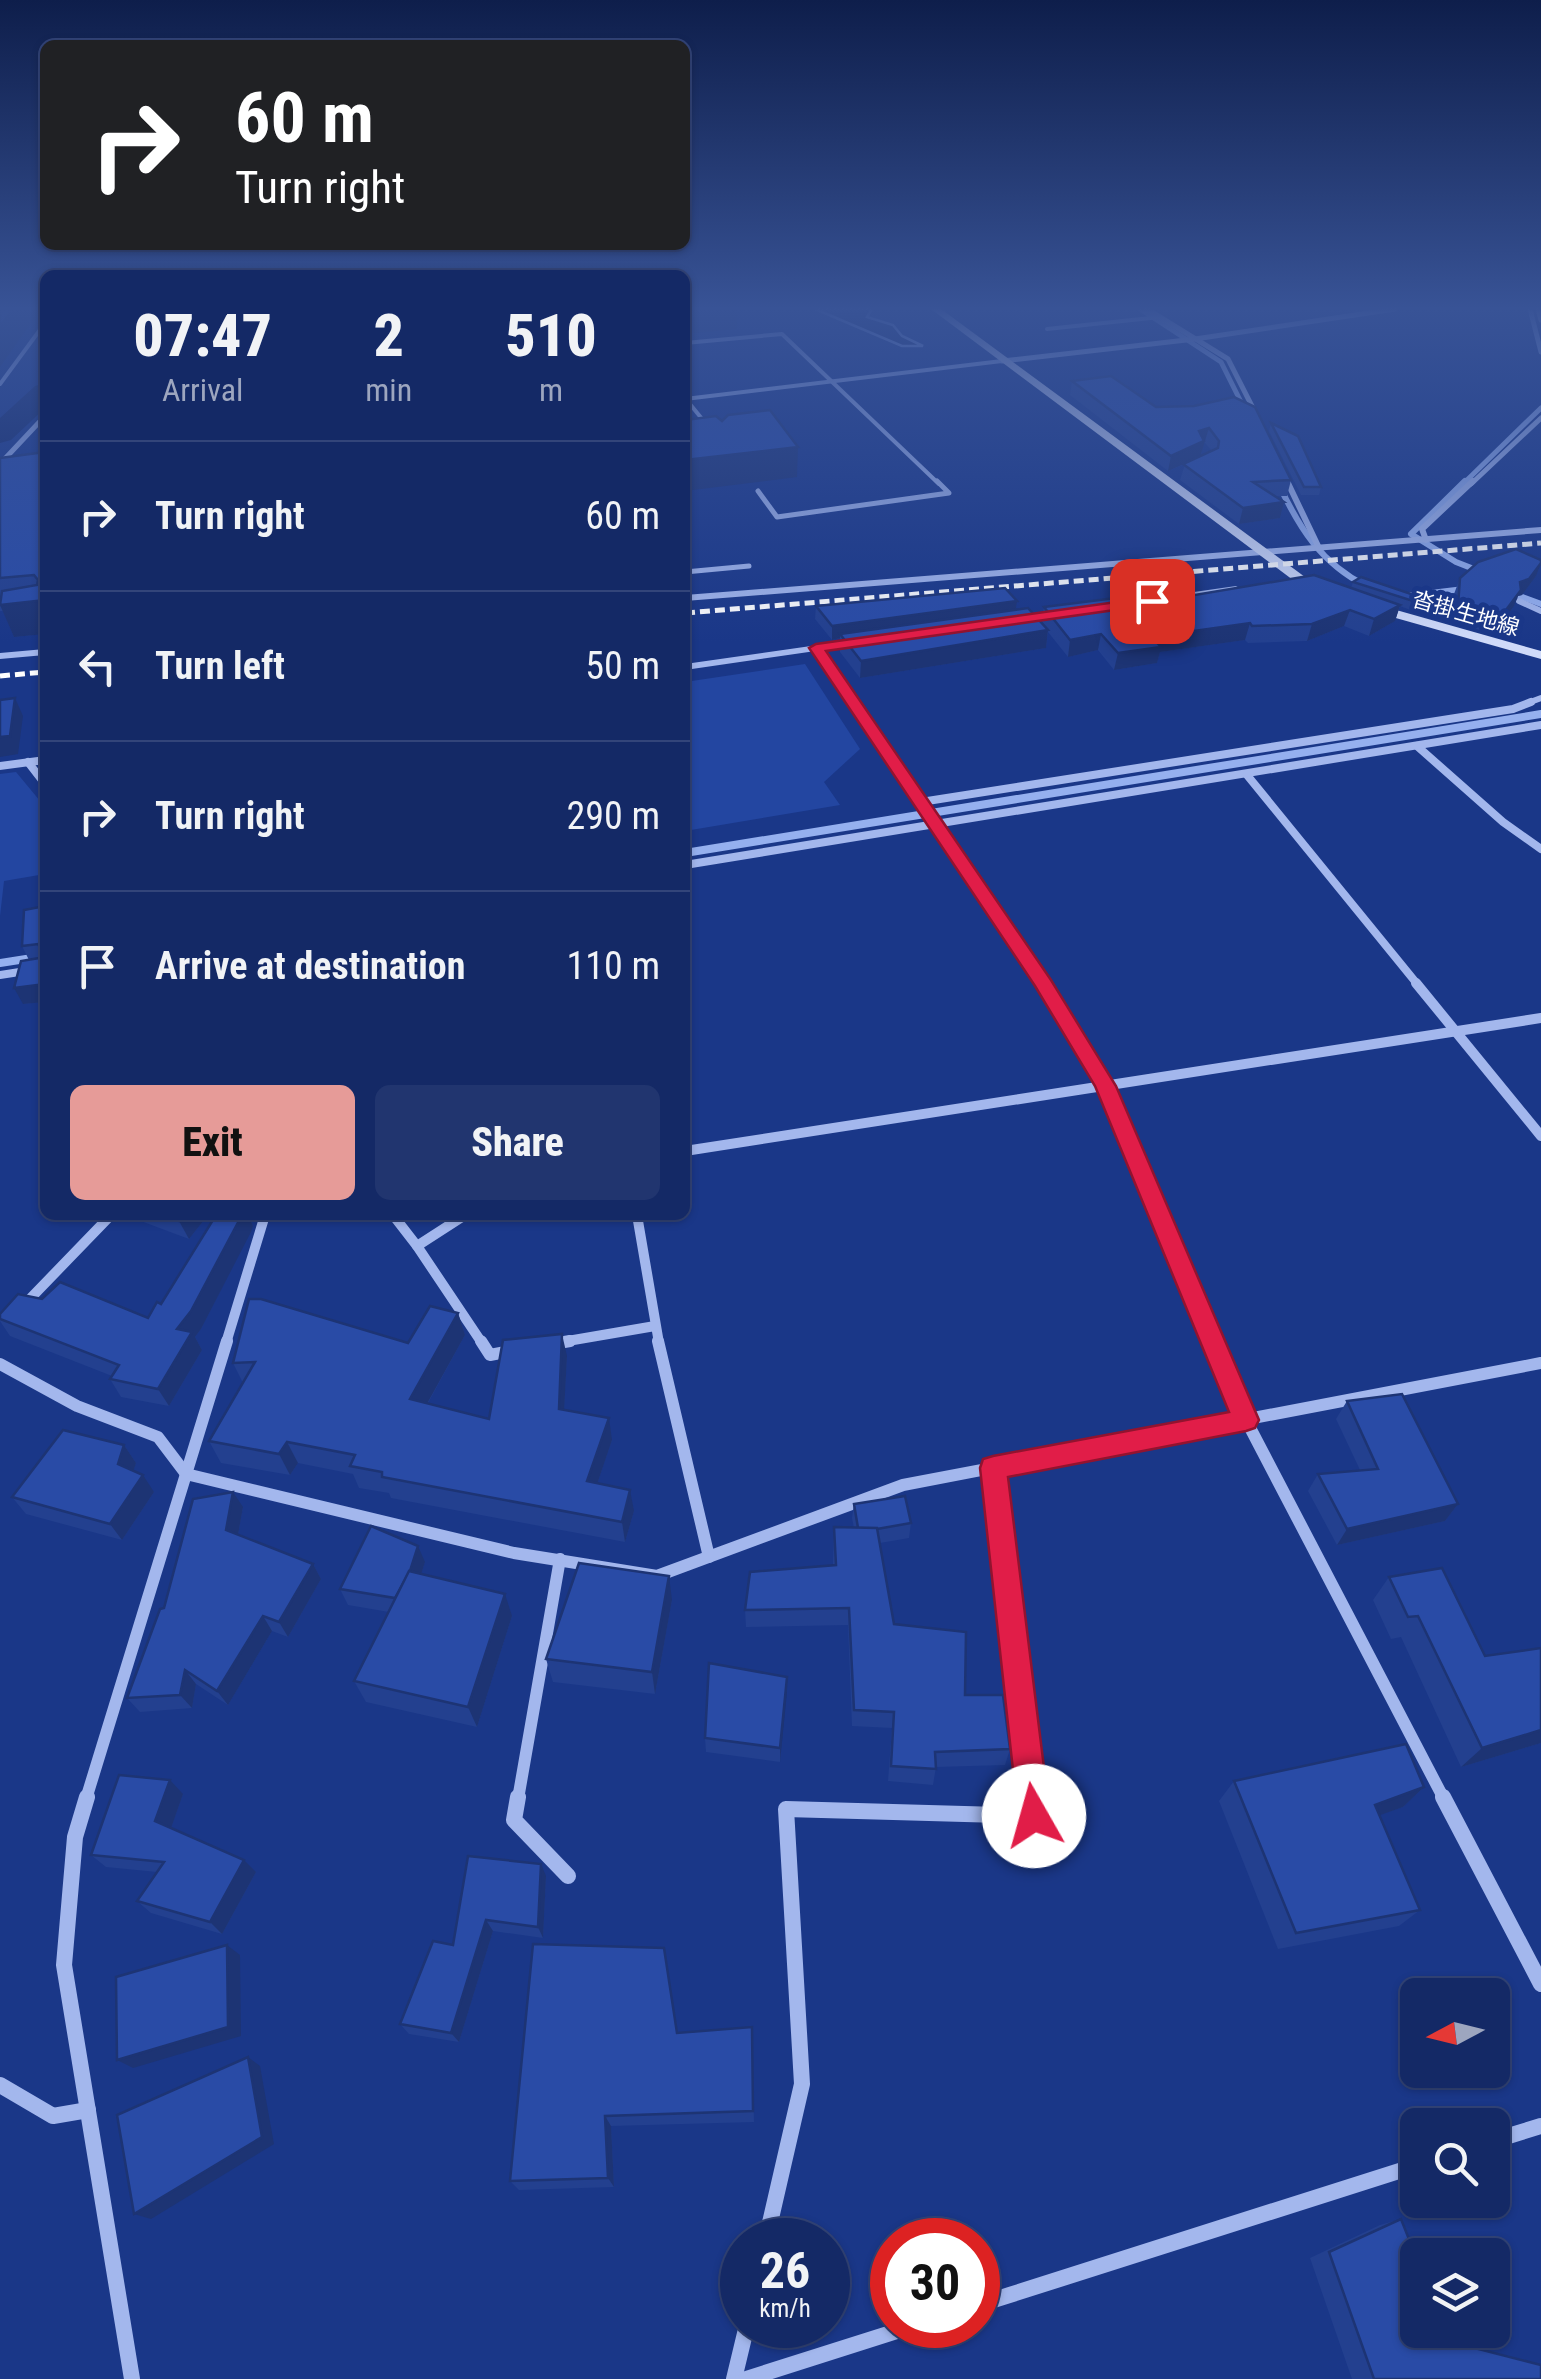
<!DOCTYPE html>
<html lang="en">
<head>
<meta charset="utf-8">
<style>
  :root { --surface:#142966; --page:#21356f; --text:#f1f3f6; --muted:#9da6bf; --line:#33457a; --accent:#e69b98 }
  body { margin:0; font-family:"Roboto Condensed","Noto Sans JP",sans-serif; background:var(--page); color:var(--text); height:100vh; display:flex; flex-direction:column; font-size:38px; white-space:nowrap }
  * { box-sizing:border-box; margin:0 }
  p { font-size:32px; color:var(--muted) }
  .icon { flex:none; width:55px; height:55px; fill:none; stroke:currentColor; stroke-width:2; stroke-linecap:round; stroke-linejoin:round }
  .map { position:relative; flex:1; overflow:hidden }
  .panel { position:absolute; left:40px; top:270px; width:650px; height:950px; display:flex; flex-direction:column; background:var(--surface); border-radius:15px; box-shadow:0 2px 8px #0004,0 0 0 2px var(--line) }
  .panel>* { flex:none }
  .hud { position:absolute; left:40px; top:40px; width:650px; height:210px; border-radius:15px; box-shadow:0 2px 8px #0004,0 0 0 2px var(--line); background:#202124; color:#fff; overflow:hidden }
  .needle { width:65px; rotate:263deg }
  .tools { position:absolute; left:1400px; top:1978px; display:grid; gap:20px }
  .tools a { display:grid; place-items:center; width:110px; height:110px; border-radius:15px; background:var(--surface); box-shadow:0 2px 8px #0004,0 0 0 2px var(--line); font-size:50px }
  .speed { position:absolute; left:720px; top:2218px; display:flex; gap:20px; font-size:50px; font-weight:700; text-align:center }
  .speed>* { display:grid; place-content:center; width:130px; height:130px; border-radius:50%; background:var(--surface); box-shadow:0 2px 8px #0004,0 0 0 2px var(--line); line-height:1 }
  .speed small { font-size:25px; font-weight:400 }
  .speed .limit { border:15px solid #d22; background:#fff; color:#111 }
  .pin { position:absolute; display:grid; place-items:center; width:85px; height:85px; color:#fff; margin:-42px; border-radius:20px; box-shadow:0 5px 15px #0006 }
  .me { position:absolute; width:110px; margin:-55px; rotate:353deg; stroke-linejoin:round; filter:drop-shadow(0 0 8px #0008) }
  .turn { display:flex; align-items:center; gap:35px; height:210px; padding:0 30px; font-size:45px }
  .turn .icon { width:130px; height:130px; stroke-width:2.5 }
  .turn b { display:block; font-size:70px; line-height:85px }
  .eta { display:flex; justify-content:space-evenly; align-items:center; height:170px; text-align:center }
  .eta b { font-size:60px; font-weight:800; line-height:70px }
  .primary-button { display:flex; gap:20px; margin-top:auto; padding:20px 30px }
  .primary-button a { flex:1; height:115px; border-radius:15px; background:var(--accent); color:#111; font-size:40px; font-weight:800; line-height:115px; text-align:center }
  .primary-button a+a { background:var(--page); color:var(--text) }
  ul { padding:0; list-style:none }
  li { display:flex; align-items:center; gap:30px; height:150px; padding:0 30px; border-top:2px solid var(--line) }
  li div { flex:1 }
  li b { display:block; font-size:38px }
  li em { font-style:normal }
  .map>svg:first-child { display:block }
  .green { fill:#2346a1 }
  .water { fill:#112766; stroke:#95b0ef; stroke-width:2.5 }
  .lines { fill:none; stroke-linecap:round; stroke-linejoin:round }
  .stream-far2 { stroke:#95b0ef; stroke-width:5 }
  .stream-far1 { stroke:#95b0ef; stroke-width:6 }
  .stream { stroke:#95b0ef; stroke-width:8 }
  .river { fill:#112766; fill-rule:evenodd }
  .service-far1 { stroke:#a3b7ed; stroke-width:4 }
  .service { stroke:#a3b7ed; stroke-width:5 }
  .minor-far5 { stroke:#a3b7ed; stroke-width:5 }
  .minor-far4 { stroke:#a3b7ed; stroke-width:6 }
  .minor-far3 { stroke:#a3b7ed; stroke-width:8 }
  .minor-far2 { stroke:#a3b7ed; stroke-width:10 }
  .minor-far1 { stroke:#a3b7ed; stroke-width:12 }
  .minor { stroke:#a3b7ed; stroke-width:16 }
  .tertiary { fill:#a3b7ed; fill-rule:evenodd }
  .secondary { fill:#cfdaf9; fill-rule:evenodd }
  .rail { stroke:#fff; stroke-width:5; stroke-dasharray:10 5; stroke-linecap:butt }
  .wall { fill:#23408f; fill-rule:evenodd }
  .shaded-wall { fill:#1d3474 }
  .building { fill:#294ba6; stroke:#1d3474; stroke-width:2.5 }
  .route { fill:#e11d48; stroke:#92132f; stroke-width:2.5 }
  .labels { text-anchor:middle; stroke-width:10; stroke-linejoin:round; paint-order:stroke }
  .far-street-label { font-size:22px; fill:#fff; stroke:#1a3788 }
</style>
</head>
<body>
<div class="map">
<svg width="1541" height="2379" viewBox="0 0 1541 2379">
  <rect width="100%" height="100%" fill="#1a3788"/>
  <g class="green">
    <path d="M805 664 860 749 824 782 840 805 685 831V682Z"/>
    <path d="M16 772 45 807V874L4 881 0 916V774Z"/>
  </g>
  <path class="water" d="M815 309H872L867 317 893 325 902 336 923 346H902Z"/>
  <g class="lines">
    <g class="stream-far2">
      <path d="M1140 309 1221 362 1245 410"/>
      <path d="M1530 309 1541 352"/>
      <path d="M1463 484 1541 408"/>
    </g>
    <g class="stream-far1">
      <path d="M1465 481 1411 534 1456 562 1484 573"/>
      <path d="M1279 485C1300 529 1321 563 1366 586"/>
      <path d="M1509 592 1541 604"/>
      <path d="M1406 596 1464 589"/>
    </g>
    <g class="stream">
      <path d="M685 853 1541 714"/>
      <path d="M0 963 45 956"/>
    </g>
    <path class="river" d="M45 383V408L11 440 0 443V418L35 386Z"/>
    <g class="service-far1">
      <path d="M1047 329 1160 317"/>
      <path d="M685 343 782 334 939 484"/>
      <path d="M0 384 45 323"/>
      <path d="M685 398 707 425"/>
      <path d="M685 399 1002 361"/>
    </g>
    <g class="service">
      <path d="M758 491 777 517 949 493 937 481"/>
      <path d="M685 572 749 566"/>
    </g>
    <g class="minor-far5">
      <path d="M1147 309 1228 359 1257 416"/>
      <path d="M1538 309 1541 320"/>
      <path d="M1002 361 1195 339 1395 309"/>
      <path d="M0 464 45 416"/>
      <path d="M1285 477 1288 484"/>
      <path d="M1471 484 1541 418"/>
    </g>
    <g class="minor-far4">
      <path d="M1287 481 1319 548"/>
      <path d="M1426 540 1422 529 1473 481"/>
      <path d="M1519 601 1541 611"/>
      <path d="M816 648 854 704"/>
      <path d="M1525 704 1541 698"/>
    </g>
    <g class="minor-far3">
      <path d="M853 702 1045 985"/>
      <path d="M1417 746 1503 822 1541 849"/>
      <path d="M28 762 45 784"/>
      <path d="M1247 775 1418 985"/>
      <path d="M921 802 1513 709 1531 702"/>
      <path d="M685 865 1541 725"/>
      <path d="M0 975 45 968"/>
    </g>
    <g class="minor-far2">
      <path d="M1043 983 1106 1086 1214 1343"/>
      <path d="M1416 983 1541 1136"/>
      <path d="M685 1151 1541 1018"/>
      <path d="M393 1215 417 1246"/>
      <path d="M465 1215 417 1246 482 1343"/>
      <path d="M637 1215 659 1343"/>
      <path d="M25 1304 111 1215"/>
      <path d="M226 1343 265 1215"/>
      <path d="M556 1343 655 1326"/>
    </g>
    <g class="minor-far1">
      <path d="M481 1341 490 1355 511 1351"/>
      <path d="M658 1341 709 1557"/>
      <path d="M1213 1341 1246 1420 1444 1799"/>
      <path d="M553 1344 570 1341"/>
      <path d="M0 1364 77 1406 158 1437 186 1474 514 1553 657 1576 903 1485 1541 1363"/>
      <path d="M993 1468 1032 1799"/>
      <path d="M86 1799 227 1341"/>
      <path d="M518 1799 560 1559"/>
    </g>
    <g class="minor">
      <path d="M87 1797 75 1837 64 1965 132 2379"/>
      <path d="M518 1797 514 1820 568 1876"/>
      <path d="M1443 1797 1541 1984"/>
      <path d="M0 2085 53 2116 88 2110"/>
      <path d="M1492 2141 1541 2126"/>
      <path d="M766 2240 802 2084 786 1809 1034 1816 1032 1797"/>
      <path d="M978 2305 1418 2165"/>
      <path d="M734 2379 747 2325"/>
      <path d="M746 2379 916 2325"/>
    </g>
    <g class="tertiary">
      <path d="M1541 527V533L685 601V595Z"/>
      <path d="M1236 586 1241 589 1240 591 1173 601 1168 598 1173 595Z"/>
      <path d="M860 639 866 642 864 644 685 670V664Z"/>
      <path d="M45 649V655L0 659V653Z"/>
      <path d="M45 756V764L0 770V762Z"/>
    </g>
    <g class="secondary">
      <path d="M931 309H941L1305 577 1328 585V591L1297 583Z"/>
      <path d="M1375 604 1541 651V659L1371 611V605Z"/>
    </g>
    <g class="rail">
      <path d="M685 613 1541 543"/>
      <path d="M0 676 45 672"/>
    </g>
  </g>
  <g class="wall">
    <path d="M1072 381 1156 407 1194 406 1291 480 1287 496H1276L1284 502 1280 518 1239 524 1180 480 1185 464 1168 471 1070 395ZM1205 443 1212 451 1201 456 1203 444Z"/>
    <path d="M1271 423 1321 487 1319 495H1301L1269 431Z"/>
    <path d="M45 452V634L14 637 3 611H0V458Z"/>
    <path d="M1536 576 1522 595 1518 596 1514 606 1494 634 1452 622 1454 594 1460 578Z"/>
    <path d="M1353 582 1423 598 1420 607 1413 611 1400 606 1395 621 1369 636 1344 626 1307 641 1248 643 1245 640 1160 652 1157 663 1114 670 1098 650 1068 657 1048 632 1046 648 860 678 840 652V638L832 640 815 619 816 606 1015 610 1041 623 1044 607 1195 595 1351 588Z"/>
    <path d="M45 906V1002L23 1004 29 960 22 946Z"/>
    <path d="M129 1215H208L189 1239 130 1217Z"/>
    <path d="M216 1215H248L253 1226 201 1329 195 1337 202 1350 169 1406 121 1397 110 1379 112 1376 10 1336 0 1321V1314L148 1318 161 1304Z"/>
    <path d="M458 1313 465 1335 428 1403 489 1419 567 1356 564 1410 612 1440 597 1484 634 1511 625 1542 391 1498 389 1493 359 1488 353 1474 298 1463 290 1475 221 1463 209 1441 243 1383 233 1363 408 1343Z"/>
    <path d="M1347 1401 1458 1504 1445 1521 1337 1545 1308 1491 1318 1474 1360 1470 1336 1419Z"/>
    <path d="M124 1445 136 1463 133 1471 154 1492 122 1540 26 1514 12 1497Z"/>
    <path d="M854 1504 911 1523 909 1538 880 1543 894 1624 965 1695 1010 1749 1005 1765 936 1767 933 1785 888 1781 892 1728 852 1726 848 1625 746 1627 745 1610 833 1565 834 1527 854 1528 852 1518Z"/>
    <path d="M243 1507 238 1535 313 1564 321 1579 288 1637 272 1631 228 1705 196 1684 192 1708 140 1712 127 1698 164 1608Z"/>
    <path d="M425 1562 421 1574 512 1616 477 1727 366 1702 354 1681 389 1612 348 1605 340 1589Z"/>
    <path d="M1389 1577 1485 1656 1541 1648V1743L1461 1767 1401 1637 1391 1639 1373 1600Z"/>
    <path d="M672 1600 655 1694 553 1682 546 1659Z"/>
    <path d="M787 1677 780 1762 706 1752 705 1738Z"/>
    <path d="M1234 1781 1424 1787 1403 1807 1379 1815 1420 1910 1399 1926 1278 1949 1219 1801Z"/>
    <path d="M183 1794 171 1828 256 1872 222 1934 151 1913 137 1901 157 1872 106 1867 91 1855Z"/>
    <path d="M546 1876 543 1938 493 1931 459 2042 409 2034 400 2024 453 1945Z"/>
    <path d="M664 1948 678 2033 752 2027 754 2122 611 2126 614 2187 519 2190 510 2181Z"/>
    <path d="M1401 2219 1447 2341 1541 2379H1352L1310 2258 1380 2225Z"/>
  </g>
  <g class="shaded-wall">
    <path d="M13 309H41L0 367V326Z"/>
    <path d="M685 309H737V329L685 334Z"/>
    <path d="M1209 428 1200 457 1168 471 1171 456 1199 431Z"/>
    <path d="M798 447 797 477 685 491V460Z"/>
    <path d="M1284 502 1280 518 1239 524 1243 508Z"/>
    <path d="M1541 563 1536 576 1522 595 1518 596 1514 606 1494 634 1500 618 1520 582Z"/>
    <path d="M1423 598 1420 607 1413 611 1416 602Z"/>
    <path d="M45 600V634L14 637 0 605Z"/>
    <path d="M1017 601 1015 614 840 634V638L832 640V626Z"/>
    <path d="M1400 605 1395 621 1369 636 1374 619Z"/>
    <path d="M1350 610 1344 626 1307 641 1312 624Z"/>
    <path d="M1250 623 1245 640 1160 652 1157 663 1114 670 1118 653 1152 637Z"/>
    <path d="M1048 630 1046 648 860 678 861 661Z"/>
    <path d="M1101 634 1098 650 1068 657 1070 640Z"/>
    <path d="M15 698 23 716 18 754 0 757V737Z"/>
    <path d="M45 984V1002L23 1004 14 988Z"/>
    <path d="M184 1215H208L189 1239 179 1221Z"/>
    <path d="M242 1215H248L253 1226 251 1232 201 1329 195 1337 202 1350 169 1406 158 1389 177 1329Z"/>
    <path d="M458 1313 465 1335 418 1420 410 1399Z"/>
    <path d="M562 1334 567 1356 563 1431 559 1409Z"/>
    <path d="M609 1418 612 1440 591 1502 587 1481Z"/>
    <path d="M287 1442 298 1463 290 1475 279 1454Z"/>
    <path d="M124 1445 136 1463 130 1481 118 1464Z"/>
    <path d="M143 1475 154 1492 122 1540 110 1524Z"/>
    <path d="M630 1490 634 1511 625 1542 622 1522Z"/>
    <path d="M233 1492 243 1507 236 1546 226 1530Z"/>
    <path d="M1458 1504 1445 1521 1337 1545 1347 1529Z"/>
    <path d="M418 1546 425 1562 408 1615 401 1599Z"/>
    <path d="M313 1564 321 1579 288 1637 279 1622Z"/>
    <path d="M669 1576 672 1600 655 1694 652 1672Z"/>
    <path d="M505 1594 512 1616 477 1727 468 1707Z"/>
    <path d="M263 1616 272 1631 228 1705 217 1691Z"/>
    <path d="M185 1670 196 1684 192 1708 180 1695Z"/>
    <path d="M787 1677V1692L780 1762V1748Z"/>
    <path d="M1541 1730V1743L1461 1767 1482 1748Z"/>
    <path d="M170 1780 183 1794 169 1834 155 1821Z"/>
    <path d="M1424 1787 1403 1807 1355 1824 1375 1805Z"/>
    <path d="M244 1860 256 1872 222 1934 210 1922Z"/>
    <path d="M541 1864 546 1876 543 1938 538 1927Z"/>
    <path d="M486 1920 493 1931 459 2042 451 2033Z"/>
    <path d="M227 1945 240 1955 241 2036 133 2068 117 2060Z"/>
    <path d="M248 2057 260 2066 274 2144 151 2219 134 2214Z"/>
    <path d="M605 2116 611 2126 614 2187 608 2178Z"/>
  </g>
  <g class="building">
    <path d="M0 309H13L0 326Z"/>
    <path d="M1111 376 1156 407 1194 406 1234 397 1255 407 1291 480 1253 482 1284 502 1243 508 1183 464 1218 448 1219 441 1209 428 1199 431 1204 441 1171 456 1072 381Z"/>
    <path d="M770 410 798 447 685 460V420L716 416 722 421 728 415Z"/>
    <path d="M1271 423 1298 436 1321 487H1304Z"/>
    <path d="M45 452V600L0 605 2 591 37 585 38 580 34 575 0 578V458Z"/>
    <path d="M1516 549 1541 560V563L1529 579 1520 582 1521 590 1500 618 1458 606 1460 578 1478 562Z"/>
    <path d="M1314 575 1400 605 1374 619 1350 610 1312 624 1252 626 1250 623 1152 637 1161 647 1118 653 1101 634 1070 640 1044 607 1187 589 1195 595Z"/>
    <path d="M1361 577 1423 598 1416 602 1353 582Z"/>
    <path d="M1005 588 1017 601 832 626 816 606Z"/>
    <path d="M1028 608 1048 630 861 661 840 634Z"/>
    <path d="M15 698 10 736 0 737V700Z"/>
    <path d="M45 906V984L14 988 21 961 39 958 44 953 38 944 22 946 24 910Z"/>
    <path d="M164 1215H184L179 1221Z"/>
    <path d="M216 1215H242L191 1311 177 1329 192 1332 158 1389 110 1379 119 1365 0 1319V1314L18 1294 42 1299 60 1282 148 1318 157 1302 161 1304Z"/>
    <path d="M249 1299H261L408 1343 430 1306 458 1313 410 1399 489 1419 503 1340 562 1334 559 1409 609 1418 587 1481 630 1490 622 1522 382 1477V1472L350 1466 355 1455 287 1442 279 1454 209 1441 255 1362 233 1363Z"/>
    <path d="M1402 1394 1458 1504 1347 1529 1318 1474 1378 1469 1347 1401Z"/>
    <path d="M63 1430 124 1445 118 1464 143 1475 110 1524 12 1497Z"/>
    <path d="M233 1492 226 1530 313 1564 279 1622 263 1616 217 1691 185 1670 180 1695 127 1698 160 1609 164 1608 193 1499Z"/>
    <path d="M905 1496 911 1523 877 1529 858 1528 854 1504Z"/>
    <path d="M371 1526 418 1546 410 1571 395 1598 340 1589Z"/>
    <path d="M834 1527 877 1528 894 1624 966 1632 965 1695H1003L1010 1749 935 1752 936 1769 891 1766 894 1712 854 1710 849 1608 745 1610 750 1572 836 1565Z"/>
    <path d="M579 1563 669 1576 652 1672 546 1659Z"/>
    <path d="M1442 1568 1485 1656 1541 1648V1730L1482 1748 1418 1616 1408 1617 1389 1577Z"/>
    <path d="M409 1571 505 1594 468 1707 354 1681Z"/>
    <path d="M709 1663 787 1677 780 1748 705 1738Z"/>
    <path d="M1406 1744 1424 1787 1375 1805 1420 1910 1296 1933 1234 1781Z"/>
    <path d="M119 1775 170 1780 155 1821 244 1860 210 1922 137 1901 164 1862 91 1855Z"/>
    <path d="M468 1856 541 1864 538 1927 486 1920 451 2033 400 2024 433 1941 453 1945Z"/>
    <path d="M533 1944 664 1948 677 2033 752 2027 753 2111 605 2116 608 2178 510 2181Z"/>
    <path d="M227 1945 228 2027 117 2060 116 1977Z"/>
    <path d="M248 2057 262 2137 134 2214 117 2115Z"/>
    <path d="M1401 2219 1418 2262V2330H1443L1447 2341 1541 2365V2379H1374L1329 2252Z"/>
  </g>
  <linearGradient id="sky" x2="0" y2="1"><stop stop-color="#0e1e4b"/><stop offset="0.48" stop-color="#385396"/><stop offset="1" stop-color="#385396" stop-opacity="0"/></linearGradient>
  <rect width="1541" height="642" fill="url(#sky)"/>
  <path class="route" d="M1152 597 1159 601 1157 604 826 651 1051 980 1116 1086 1259 1420 1255 1428 1246 1431 1008 1477 1050 1816 1046 1828 1034 1832 1023 1828 1018 1816 980 1468 983 1459 993 1456 1229 1412 1095 1086 1035 986 809 648 816 644Z"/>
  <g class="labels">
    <g class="far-street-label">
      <text transform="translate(1466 613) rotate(16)" y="8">沓掛生地線</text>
    </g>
  </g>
</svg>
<div class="tools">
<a><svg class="needle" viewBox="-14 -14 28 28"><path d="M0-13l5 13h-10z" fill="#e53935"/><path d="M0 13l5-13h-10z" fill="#9da6bf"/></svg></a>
<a><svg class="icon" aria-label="search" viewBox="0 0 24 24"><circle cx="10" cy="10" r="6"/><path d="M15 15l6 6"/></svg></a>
<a><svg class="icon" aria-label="layers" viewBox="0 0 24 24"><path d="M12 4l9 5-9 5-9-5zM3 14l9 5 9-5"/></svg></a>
</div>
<div class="speed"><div>26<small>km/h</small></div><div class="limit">30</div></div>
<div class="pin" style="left:1152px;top:601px;background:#d93025"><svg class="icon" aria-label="arrive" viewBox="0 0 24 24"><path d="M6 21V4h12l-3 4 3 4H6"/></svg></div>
<svg class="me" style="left:1034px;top:1816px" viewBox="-20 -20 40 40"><circle r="19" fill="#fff"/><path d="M0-13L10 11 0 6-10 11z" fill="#e11d48"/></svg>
<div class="hud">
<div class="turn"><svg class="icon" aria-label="right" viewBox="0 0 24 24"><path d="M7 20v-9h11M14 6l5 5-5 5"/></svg><div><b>60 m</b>Turn right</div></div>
</div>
<section class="panel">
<div class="eta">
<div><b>07:47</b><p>Arrival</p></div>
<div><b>2</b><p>min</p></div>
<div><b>510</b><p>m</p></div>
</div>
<ul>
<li><svg class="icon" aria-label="right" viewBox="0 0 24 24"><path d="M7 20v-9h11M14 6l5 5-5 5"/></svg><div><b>Turn right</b></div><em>60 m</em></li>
<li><svg class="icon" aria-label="left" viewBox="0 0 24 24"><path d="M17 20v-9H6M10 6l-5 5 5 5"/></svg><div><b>Turn left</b></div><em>50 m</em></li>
<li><svg class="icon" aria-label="right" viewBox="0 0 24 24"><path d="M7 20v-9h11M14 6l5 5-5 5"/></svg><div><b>Turn right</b></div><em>290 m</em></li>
<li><svg class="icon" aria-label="arrive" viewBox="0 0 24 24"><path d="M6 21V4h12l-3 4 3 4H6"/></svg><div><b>Arrive at destination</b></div><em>110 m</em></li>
</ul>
<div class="primary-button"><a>Exit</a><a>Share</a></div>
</section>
</div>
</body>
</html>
